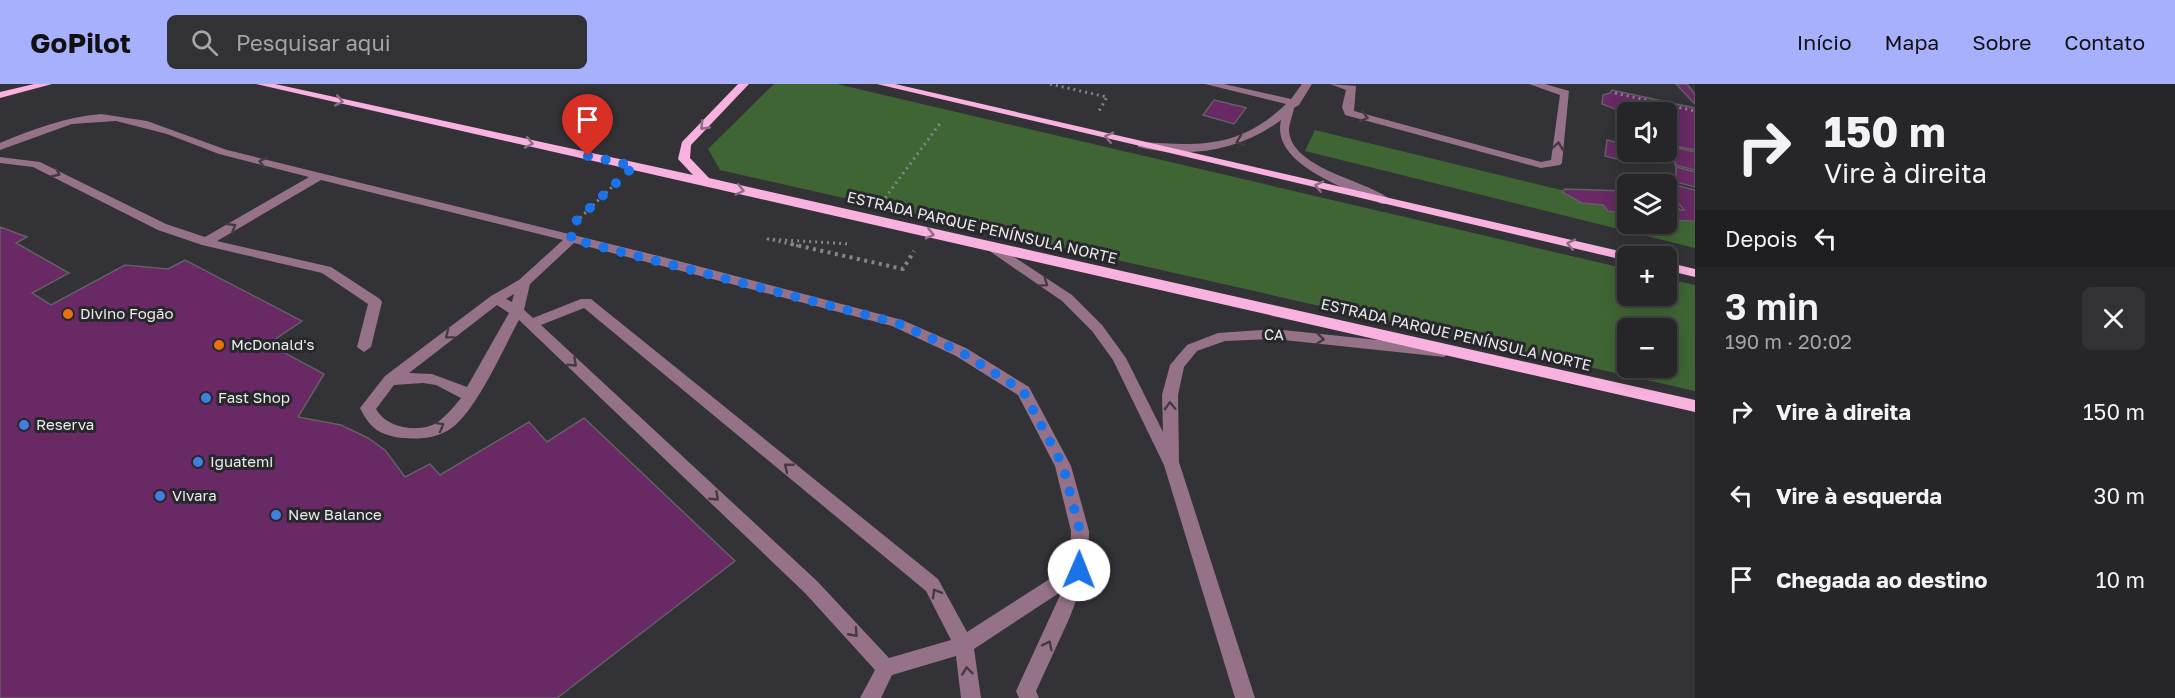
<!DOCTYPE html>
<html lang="pt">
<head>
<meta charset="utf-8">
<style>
  :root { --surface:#262629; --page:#323235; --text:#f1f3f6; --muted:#a4a5a8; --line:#424346; --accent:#a7b0fc }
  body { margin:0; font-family:"Golos Text",sans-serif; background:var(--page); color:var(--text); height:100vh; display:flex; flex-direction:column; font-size:22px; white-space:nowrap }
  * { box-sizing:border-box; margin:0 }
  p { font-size:20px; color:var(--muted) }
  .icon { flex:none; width:33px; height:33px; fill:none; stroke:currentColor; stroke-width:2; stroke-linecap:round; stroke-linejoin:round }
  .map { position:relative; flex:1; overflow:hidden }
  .panel { display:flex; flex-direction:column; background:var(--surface); width:480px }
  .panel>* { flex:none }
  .top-card { background:#262629; color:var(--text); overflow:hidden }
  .fabs { position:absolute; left:1617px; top:18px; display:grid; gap:12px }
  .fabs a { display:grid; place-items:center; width:60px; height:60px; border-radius:9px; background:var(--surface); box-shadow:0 3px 15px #0003,0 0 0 2px var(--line); font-size:30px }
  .pin { position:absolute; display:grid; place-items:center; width:51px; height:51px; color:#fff; margin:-62px -26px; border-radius:50% 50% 50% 0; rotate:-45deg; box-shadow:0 0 6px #0007 }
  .pin .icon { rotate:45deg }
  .me { position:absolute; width:66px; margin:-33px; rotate:1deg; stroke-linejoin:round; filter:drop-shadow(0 0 4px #0008) }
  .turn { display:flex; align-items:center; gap:21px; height:126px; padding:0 30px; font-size:27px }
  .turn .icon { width:78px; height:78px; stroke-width:2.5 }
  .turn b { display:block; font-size:42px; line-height:51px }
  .then { display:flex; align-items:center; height:57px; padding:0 30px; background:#0003; gap:12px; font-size:22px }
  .round { display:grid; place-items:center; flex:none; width:63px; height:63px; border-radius:9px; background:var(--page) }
  .overview { display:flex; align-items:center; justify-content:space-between; height:102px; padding:0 30px }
  h1 { font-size:36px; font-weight:600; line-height:45px }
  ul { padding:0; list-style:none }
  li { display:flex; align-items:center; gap:18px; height:84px; padding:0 30px }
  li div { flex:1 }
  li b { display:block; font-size:22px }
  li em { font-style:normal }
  header { display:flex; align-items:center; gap:36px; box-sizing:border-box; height:84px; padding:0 30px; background:var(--accent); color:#111 }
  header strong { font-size:28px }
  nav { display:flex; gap:33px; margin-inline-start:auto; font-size:21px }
  .search { width:420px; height:54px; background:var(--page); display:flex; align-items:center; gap:15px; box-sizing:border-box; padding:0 21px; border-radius:9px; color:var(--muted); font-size:22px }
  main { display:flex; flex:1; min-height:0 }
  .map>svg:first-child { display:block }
  .green { fill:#406534; fill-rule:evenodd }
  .building { fill:#682965; stroke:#645f63; stroke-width:1.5 }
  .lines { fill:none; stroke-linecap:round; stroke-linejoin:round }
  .path-far1 { stroke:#858589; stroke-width:3; stroke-dasharray:2 4; stroke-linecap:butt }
  .path { stroke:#858589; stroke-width:4; stroke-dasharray:3 4.5; stroke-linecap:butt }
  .minor { fill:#967289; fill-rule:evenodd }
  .major { fill:#f9b1e0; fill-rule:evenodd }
  .oneway { stroke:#906c86 }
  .oneway2 { stroke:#443a43 }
  .route { stroke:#1a73e8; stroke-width:10; stroke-dasharray:0 18 }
  .food-dot { fill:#e8710a; stroke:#28282c; stroke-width:2 }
  .shop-dot { fill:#3f7fe0; stroke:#28282c; stroke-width:2 }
  .labels { text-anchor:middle; stroke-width:6; stroke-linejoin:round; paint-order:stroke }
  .street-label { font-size:15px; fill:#eaeaed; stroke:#28282c }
  .poi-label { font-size:15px; fill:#eaeaed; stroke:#28282c; text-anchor:start }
</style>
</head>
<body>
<header>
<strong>GoPilot</strong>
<div class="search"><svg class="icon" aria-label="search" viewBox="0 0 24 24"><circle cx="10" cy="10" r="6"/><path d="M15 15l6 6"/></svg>Pesquisar aqui</div>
<nav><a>Início</a><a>Mapa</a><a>Sobre</a><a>Contato</a></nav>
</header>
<main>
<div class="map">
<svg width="1695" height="614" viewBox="0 0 1695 614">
  <rect width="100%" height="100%" fill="#323237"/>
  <g class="green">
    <path d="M774 0H837L1627 185 1628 212H1666L1667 195 1695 201V307L720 86 708 65ZM1628 244H1666V284H1628Z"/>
    <path d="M1315 46 1627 122 1628 140H1666L1667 131 1695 138V164L1305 67Z"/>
  </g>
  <g class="building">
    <path d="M1676 0H1687L1695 10V20Z"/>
    <path d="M1612 6 1695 24V66L1666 60V28H1628V51L1625 50 1626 29 1602 20 1603 11 1610 9Z"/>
    <path d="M1214 16 1243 23 1246 24 1234 40 1203 31Z"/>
    <path d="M1607 56 1628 61V68H1633L1632 79 1605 72Z"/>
    <path d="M1675 63 1695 68V86L1675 81Z"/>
    <path d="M1676 83 1695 88V103L1676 98Z"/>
    <path d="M1627 89 1695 106V137L1666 136V115H1672L1680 126H1684L1675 115 1666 113V100L1625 102Z"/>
    <path d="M1565 105 1625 107 1628 109V130L1608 127 1603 121 1582 119 1562 108Z"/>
    <path d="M0 143 27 153 16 159 69 189 32 209 51 221 125 181 168 185 185 176 302 237 268 260 324 290 298 333 341 341 368 354 385 366 405 393 430 380 440 391 529 338 547 358 584 334 735 477 557 614H0Z"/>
  </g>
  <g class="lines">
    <g class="path-far1">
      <path d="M1050 0 1107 13 1099 27"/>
      <path d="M1615 9 1695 27"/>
      <path d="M885 114 941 38"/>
      <path d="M580 134 616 99"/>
      <path d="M798 162 768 155 850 160"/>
    </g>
    <path class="path" d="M791 160 903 185 914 167"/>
    <g class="minor">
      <path d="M1205 0H1224L1291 15 1302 0H1312L1299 21 1294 24C1293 31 1289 39 1289 47 1292 86 1371 97 1392 117L1390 120H1382C1350 106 1270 81 1281 36 1240 67 1188 75 1138 63V59L1142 58C1201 62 1240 64 1286 20Z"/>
      <path d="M1330 0 1356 2 1354 27 1541 78 1551 76 1560 11 1529 0H1545L1569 7 1562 79 1560 81 1541 84 1345 31 1342 23 1346 6Z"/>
      <path d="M101 30 147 37 227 66 667 174 902 236 966 264 1029 303 1071 382 1089 447 1088 486 1069 535 1036 607 1039 614H1019L1016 607 1062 507 974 565 981 614H961L956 572 892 591 881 614H860L875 586 805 509 519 236C503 265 474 333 447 347 432 355 418 355 402 354 379 351 370 344 360 324L385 292 491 212 519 196 563 156 321 96 217 157 331 183 380 215 382 218 371 263 364 268 357 263 368 220 322 189 202 161 158 146 33 83 0 79V73L40 78 166 140 205 153 309 93 219 70 167 50 116 37 72 40 0 66V59C33 45 66 33 101 30ZM574 159 892 242 956 272 1018 311 1055 382 1071 447 1070 482 967 548 938 495 591 215H581L533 234 524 226 530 200ZM514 210 512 218 506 215ZM497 221 509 229 467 303 432 290 409 289ZM584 224 926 507 951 556 889 574 817 497 541 241ZM423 299 436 301 461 314C454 323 447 331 438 338 420 350 386 344 376 325L394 301Z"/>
      <path d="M996 161 1072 211 1102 241 1126 274 1163 348 1162 311 1170 281 1187 261 1218 249 1274 245 1444 263 1451 268 1444 273 1274 255 1225 257 1197 267 1184 283 1178 311 1179 378 1255 614H1235L1164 381 1113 276 1092 247 1062 217 991 168 990 165Z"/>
    </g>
    <g class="major">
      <path d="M34 0H52L0 14V8Z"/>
      <path d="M256 0H275L693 91 678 75 682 58 738 0H749L691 61 690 74 709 94 1695 316V328Z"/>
      <path d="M877 0H895L1628 169 1634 172H1628V177Z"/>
      <path d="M1666 178 1695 185V193L1666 186Z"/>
    </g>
  </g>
  <defs><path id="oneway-chevron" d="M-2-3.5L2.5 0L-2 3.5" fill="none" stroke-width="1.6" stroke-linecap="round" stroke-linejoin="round" transform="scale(1.5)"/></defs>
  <g class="oneway">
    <use href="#oneway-chevron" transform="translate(339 17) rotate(12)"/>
    <use href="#oneway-chevron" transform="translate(704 42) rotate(134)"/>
    <use href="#oneway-chevron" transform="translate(1109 53) rotate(-167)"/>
    <use href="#oneway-chevron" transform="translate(529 59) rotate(12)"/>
    <use href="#oneway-chevron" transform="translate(1319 102) rotate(-167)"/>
    <use href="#oneway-chevron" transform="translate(740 106) rotate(13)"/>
    <use href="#oneway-chevron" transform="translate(930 150) rotate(13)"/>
    <use href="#oneway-chevron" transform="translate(1571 160) rotate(-167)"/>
  </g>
  <g class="oneway2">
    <use href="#oneway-chevron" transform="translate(1364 33) rotate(15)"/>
    <use href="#oneway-chevron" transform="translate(1240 57) rotate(160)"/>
    <use href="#oneway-chevron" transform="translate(1558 62) rotate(-82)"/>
    <use href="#oneway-chevron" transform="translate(263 78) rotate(-166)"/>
    <use href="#oneway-chevron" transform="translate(56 89) rotate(25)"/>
    <use href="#oneway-chevron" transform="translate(232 143) rotate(-30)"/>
    <use href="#oneway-chevron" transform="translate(1044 199) rotate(35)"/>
    <use href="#oneway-chevron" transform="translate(449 251) rotate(143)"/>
    <use href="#oneway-chevron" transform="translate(1320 255) rotate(6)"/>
    <use href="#oneway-chevron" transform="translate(573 279) rotate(43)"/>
    <use href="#oneway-chevron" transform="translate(1170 322) rotate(-92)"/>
    <use href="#oneway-chevron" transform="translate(440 342) rotate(-29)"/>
    <use href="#oneway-chevron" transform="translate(788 383) rotate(-141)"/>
    <use href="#oneway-chevron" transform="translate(715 413) rotate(43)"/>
    <use href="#oneway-chevron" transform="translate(936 509) rotate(-120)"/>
    <use href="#oneway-chevron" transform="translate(854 549) rotate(48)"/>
    <use href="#oneway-chevron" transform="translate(1048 561) rotate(-64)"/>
    <use href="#oneway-chevron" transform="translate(967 587) rotate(-97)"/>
  </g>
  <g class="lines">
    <path class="route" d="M588 72 634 82 573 140 571 155 897 239 961 268 1023 307 1063 382 1080 447 1079 486"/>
  </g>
  <g class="food-dot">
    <circle cx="68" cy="230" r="6"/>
    <circle cx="219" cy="261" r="6"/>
  </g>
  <g class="shop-dot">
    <circle cx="206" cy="314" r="6"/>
    <circle cx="24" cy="341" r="6"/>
    <circle cx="198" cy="378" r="6"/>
    <circle cx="160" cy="412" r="6"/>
    <circle cx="276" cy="431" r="6"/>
  </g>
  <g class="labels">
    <g class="street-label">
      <text transform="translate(982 144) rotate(13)" y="5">ESTRADA PARQUE PENÍNSULA NORTE</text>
      <text transform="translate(1274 251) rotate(2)" y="5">CA</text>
      <text transform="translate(1456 251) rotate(13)" y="5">ESTRADA PARQUE PENÍNSULA NORTE</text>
    </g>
    <g class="poi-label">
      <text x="80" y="235">Divino Fogão</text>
      <text x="231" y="266">McDonald's</text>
      <text x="218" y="319">Fast Shop</text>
      <text x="36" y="346">Reserva</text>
      <text x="210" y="383">Iguatemi</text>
      <text x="172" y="417">Vivara</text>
      <text x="288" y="436">New Balance</text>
    </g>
  </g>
</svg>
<div class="fabs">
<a><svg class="icon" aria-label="sound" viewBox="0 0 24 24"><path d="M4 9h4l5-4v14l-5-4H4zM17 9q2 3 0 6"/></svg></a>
<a><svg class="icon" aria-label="layers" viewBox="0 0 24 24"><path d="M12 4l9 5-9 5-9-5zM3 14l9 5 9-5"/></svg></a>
<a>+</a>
<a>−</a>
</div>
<div class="pin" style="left:588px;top:72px;background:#d93025"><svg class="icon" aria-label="arrive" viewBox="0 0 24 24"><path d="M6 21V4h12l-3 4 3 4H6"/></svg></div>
<svg class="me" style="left:1079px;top:486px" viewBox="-20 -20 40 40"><circle r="19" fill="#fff"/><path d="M0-13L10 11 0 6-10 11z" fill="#1a73e8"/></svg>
</div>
<section class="panel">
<div class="top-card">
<div class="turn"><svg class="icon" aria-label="right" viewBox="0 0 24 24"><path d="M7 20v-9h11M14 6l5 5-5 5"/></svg><div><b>150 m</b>Vire à direita</div></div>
<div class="then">Depois<svg class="icon" aria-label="left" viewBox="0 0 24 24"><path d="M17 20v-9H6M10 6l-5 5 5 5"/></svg></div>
</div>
<div class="overview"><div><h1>3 min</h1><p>190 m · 20:02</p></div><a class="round"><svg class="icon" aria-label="close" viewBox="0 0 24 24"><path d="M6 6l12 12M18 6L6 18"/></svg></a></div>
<ul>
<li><svg class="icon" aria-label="right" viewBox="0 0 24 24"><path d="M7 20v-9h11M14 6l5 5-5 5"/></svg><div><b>Vire à direita</b></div><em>150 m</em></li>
<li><svg class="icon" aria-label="left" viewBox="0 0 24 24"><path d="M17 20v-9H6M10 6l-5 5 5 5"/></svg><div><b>Vire à esquerda</b></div><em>30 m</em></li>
<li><svg class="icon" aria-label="arrive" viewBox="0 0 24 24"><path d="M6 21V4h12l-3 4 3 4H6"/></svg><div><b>Chegada ao destino</b></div><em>10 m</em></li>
</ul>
</section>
</main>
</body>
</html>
